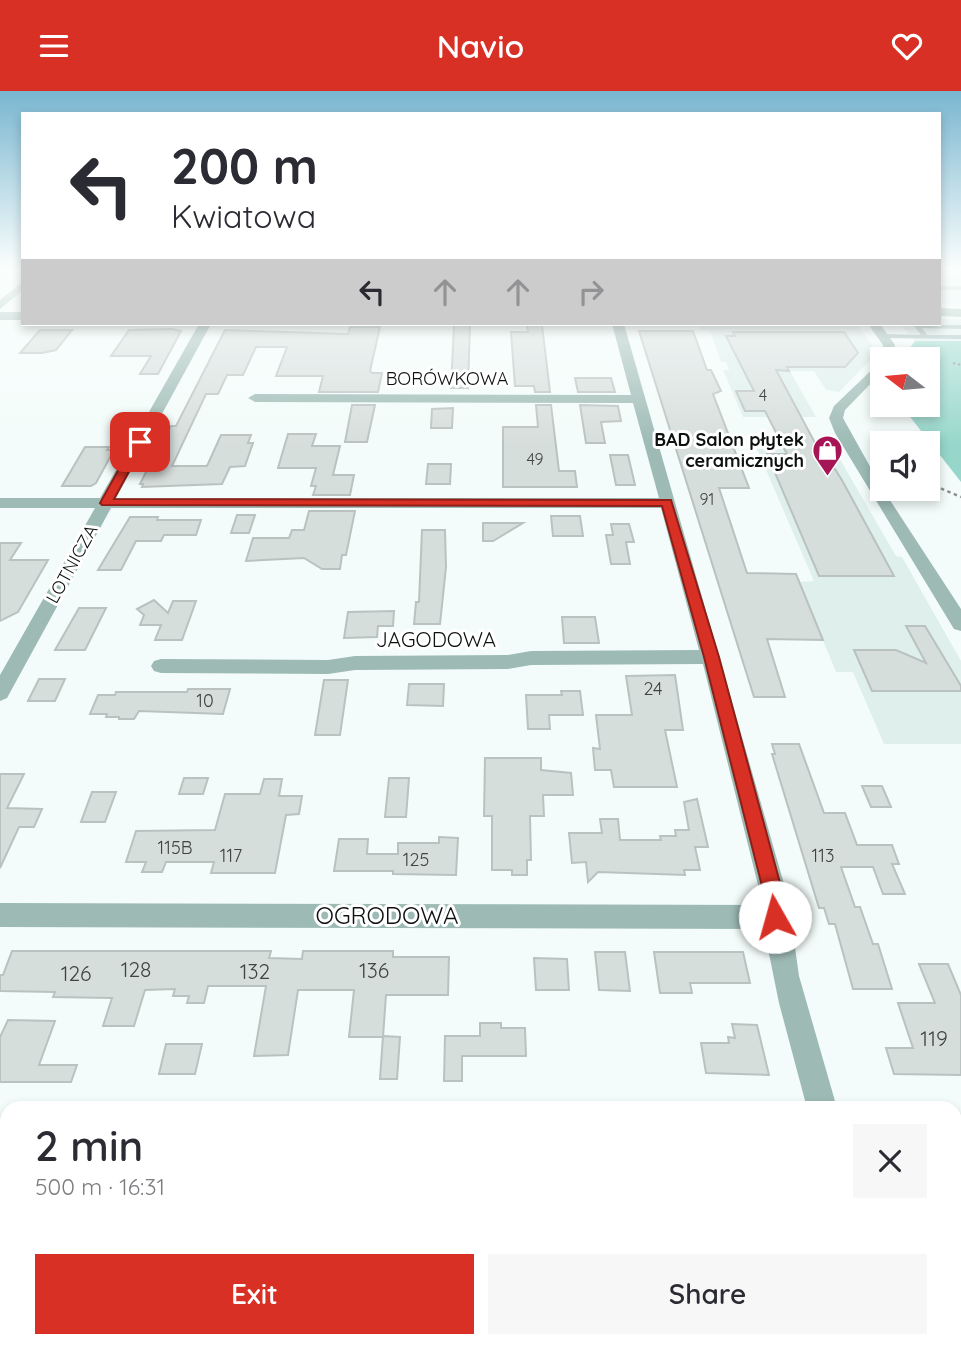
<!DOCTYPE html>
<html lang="en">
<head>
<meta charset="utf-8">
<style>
  :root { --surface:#fff; --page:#f7f7f7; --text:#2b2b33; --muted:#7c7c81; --accent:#d93025 }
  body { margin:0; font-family:Quicksand,sans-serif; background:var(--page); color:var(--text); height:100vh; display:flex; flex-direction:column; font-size:26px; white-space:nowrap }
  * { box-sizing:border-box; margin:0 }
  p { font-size:23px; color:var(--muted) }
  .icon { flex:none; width:38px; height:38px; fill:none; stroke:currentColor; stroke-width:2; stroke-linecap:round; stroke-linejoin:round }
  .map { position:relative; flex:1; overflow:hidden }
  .sheet { position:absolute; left:0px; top:1010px; width:962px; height:247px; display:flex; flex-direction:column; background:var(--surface); border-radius:21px 21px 0 0; box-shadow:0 4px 10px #0003 }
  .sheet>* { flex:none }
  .guide { position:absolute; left:21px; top:21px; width:920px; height:214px; border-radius:0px; box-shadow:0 4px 10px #0003; background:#fff; color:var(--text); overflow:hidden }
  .needle { width:46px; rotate:286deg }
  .buttons { position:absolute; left:870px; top:256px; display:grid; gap:14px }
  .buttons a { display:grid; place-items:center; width:70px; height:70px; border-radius:0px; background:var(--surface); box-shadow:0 4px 10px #0003; font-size:35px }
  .pin { position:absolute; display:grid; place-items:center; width:60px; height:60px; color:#fff; margin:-30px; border-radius:14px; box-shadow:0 4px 10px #0006 }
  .me { position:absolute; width:77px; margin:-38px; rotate:353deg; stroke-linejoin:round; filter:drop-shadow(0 0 5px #0008) }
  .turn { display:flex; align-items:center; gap:24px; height:147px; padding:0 35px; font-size:32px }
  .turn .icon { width:91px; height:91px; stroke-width:2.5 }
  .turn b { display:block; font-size:49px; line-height:60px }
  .lanes { display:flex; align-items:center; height:66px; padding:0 35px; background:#0003; justify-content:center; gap:35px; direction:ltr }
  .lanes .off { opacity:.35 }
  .round { display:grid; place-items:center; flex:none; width:74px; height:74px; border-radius:0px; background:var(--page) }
  .headline { display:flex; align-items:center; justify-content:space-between; height:119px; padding:0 35px }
  h1 { font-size:42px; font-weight:600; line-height:52px }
  .button { display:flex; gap:14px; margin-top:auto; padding:14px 35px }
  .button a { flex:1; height:80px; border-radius:0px; background:var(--accent); color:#fff; font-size:28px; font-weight:600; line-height:80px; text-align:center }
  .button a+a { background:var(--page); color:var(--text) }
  header { display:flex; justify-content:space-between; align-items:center; height:91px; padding:0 35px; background:var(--accent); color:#fff; font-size:32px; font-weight:600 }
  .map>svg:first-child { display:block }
  .built { fill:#deefec }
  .green { fill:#97d7cb }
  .building { fill:#d6dedc; stroke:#b9c2c0; stroke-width:2 }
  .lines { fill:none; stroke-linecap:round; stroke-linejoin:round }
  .path-far1 { stroke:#8a908f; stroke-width:2; stroke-dasharray:2.5 2.5; stroke-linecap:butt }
  .path { stroke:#8a908f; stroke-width:2.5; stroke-dasharray:3.5 3.5; stroke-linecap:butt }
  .service { fill:#9dbab4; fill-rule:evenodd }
  .minor { fill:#9dbab4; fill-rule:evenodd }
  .tertiary { fill:#9dbab4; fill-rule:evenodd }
  .route { fill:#d93025; stroke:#8d1f18; stroke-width:2 }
  .labels { text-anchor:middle; stroke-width:6; stroke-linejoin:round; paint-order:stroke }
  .far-number-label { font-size:16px; fill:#404443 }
  .far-street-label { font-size:18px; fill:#0e1110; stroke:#fff }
  .far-poi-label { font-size:18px; font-weight:bold; fill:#0e1110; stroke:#fff; text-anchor:end }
  .number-label { font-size:18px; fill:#404443 }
  .street-label { font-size:21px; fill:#0e1110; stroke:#fff }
  .near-number-label { font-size:21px; fill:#404443 }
  .near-street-label { font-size:24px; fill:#0e1110; stroke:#fff }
</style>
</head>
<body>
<header><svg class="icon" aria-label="menu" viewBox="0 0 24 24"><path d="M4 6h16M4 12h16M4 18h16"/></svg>Navio<svg class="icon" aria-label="heart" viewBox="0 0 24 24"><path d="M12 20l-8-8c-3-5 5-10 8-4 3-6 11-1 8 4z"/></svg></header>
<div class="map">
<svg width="961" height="1255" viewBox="0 0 961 1255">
  <rect width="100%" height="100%" fill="#f3fcfa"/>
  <g class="built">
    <path d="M940 178H951L961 188V213H940Z"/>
    <path d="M940 228H961V250H915L900 233H940Z"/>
    <path d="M697 233H857L874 257 869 263 874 265 839 301 826 299 814 280H790L816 326H743L723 279H729L726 271H721L710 240H701Z"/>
    <path d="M757 358H834L896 465 902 466 961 570V653H884L853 581H836L799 491 814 490Z"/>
  </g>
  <path class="green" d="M915 250H961V391L900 313H928V268H902Z"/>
  <g class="building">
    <path d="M454 234H470L468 297H451Z"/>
    <path d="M527 234H542L550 301H535L534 295H515L511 241H528Z"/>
    <path d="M350 236H380L370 280 372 282H382L378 301H319L323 285H276L287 256H256L243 284H227L218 303H206L172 375H207L221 344H251L248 352H253L245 375 230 376 222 393 142 396 143 393H140L157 359 171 335H176L225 239 348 243Z"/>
    <path d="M172 238 181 240 158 283H140L151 265H111L129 239Z"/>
    <path d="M40 239H72L56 259 42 262H20Z"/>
    <path d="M639 240H693L707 279H711L721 300 713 303 749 397H719L747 482 796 483 823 549 767 548 785 606H754Z"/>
    <path d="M733 241H844L858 262 845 276H787L789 280 776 279 829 378H835L843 391 894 485H819L767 363H787L765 320H745L736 300H754L726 245H735Z"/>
    <path d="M575 287H611L615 301H578Z"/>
    <path d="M352 314H375L367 351H345Z"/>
    <path d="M536 314H551L559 380H575L577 396H503V336H538Z"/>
    <path d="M580 314 618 315 621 330 601 331 605 352H586Z"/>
    <path d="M453 317 452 337H431L432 318Z"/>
    <path d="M288 343H316L312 355H340L333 384H354L350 404H313L316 395H311L316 377H278Z"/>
    <path d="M85 356H109L107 359H114L96 392 91 395H62Z"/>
    <path d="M610 364H628L635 394H616Z"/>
    <path d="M428 373H451L450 393H426Z"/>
    <path d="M309 420H355L346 464H342L340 478H322L304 467 246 470 253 447H289L292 439H304Z"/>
    <path d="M237 424H255L249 442H231Z"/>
    <path d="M551 425H580L583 445H553Z"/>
    <path d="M130 426H158L157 429H201L196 444H164L161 450H136L121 479H98Z"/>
    <path d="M483 432H523L493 450H483Z"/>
    <path d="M611 433H629L634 451H626L630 473H611L606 444H613Z"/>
    <path d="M422 439H445L446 476 440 533H414L416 511H419Z"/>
    <path d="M0 452H21L10 469H48L18 521 0 530Z"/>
    <path d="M154 509 168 522 173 510H196L182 549H155L161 534H140L144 524 137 518Z"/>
    <path d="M79 517H106L85 559H55Z"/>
    <path d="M394 520 393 535H378L377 546 344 547 348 521Z"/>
    <path d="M562 526H595L599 552H564Z"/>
    <path d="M906 535H925L961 595V600H872L854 559H896L926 572Z"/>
    <path d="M675 584 683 639H665L677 696H614L611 679H595L593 657 600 658 596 624H632L626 585Z"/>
    <path d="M39 588H65L55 610H28Z"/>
    <path d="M324 589H348L340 644H315Z"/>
    <path d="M409 593H444L443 615 407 614Z"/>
    <path d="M188 598H230L223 623 139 620 134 628H119V626H106L107 623H90L98 604H115L116 601H187Z"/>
    <path d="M561 600H580L583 624H549L550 638H528L526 604H562Z"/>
    <path d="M772 653H799L824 722H845L857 754H892L899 773H892L905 803H883L873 776H841L855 816H860L873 853H878L892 898H853L835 833H829L824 817H819L772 663H775Z"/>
    <path d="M485 667H541V679L571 682 573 704H543L544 725H530L531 769H527V784H512V779H492V725H484Z"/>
    <path d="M0 683H24L7 717 42 718 34 736H19L0 777Z"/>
    <path d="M184 687H208L203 703H179Z"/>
    <path d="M389 687H409L406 726H385Z"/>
    <path d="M264 688H282L279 705H302L299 723 286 724 275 782H211L214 771H166L162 781H142L146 771H126L136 740 215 739 225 703H260Z"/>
    <path d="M862 695H882L891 716H871Z"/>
    <path d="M92 701H116L105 731H81Z"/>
    <path d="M697 708 708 756H695L700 779H684L685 784 598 781 588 791 586 771 572 772 569 742H602L600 728H618L620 749H661L660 745H676L675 739H689L684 711Z"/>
    <path d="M439 746 458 747 456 784 393 783V780H334L339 748H368L367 763H398V752H439Z"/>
    <path d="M12 860H271L269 867 302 868 303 860H393V866H449L448 904H386L383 946H349L354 899H298L288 964 254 965 266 895H208L204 912H187L189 905H173L175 898 145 899 134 935H103L112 907 53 906 55 901 0 900V884H3Z"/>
    <path d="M595 861H625L630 900 599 899Z"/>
    <path d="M654 861H743L750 892H690L692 902H660Z"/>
    <path d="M534 867 567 868 569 899H536Z"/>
    <path d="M919 873H948L961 904V984L894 983 886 957H913L898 912H935Z"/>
    <path d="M8 929 55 930 39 974H77L71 991H0V946Z"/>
    <path d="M480 932H501V937H525L526 965H462V990H444L445 945H480Z"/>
    <path d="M732 933 757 934 769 984 706 982 701 952H729L728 946 735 947Z"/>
    <path d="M383 945 400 946 397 988H380Z"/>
    <path d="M166 953H202L195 983H159Z"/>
  </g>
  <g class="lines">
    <path class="path-far1" d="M953 272 961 274"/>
    <path class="path" d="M928 392 961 406"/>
    <g class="service">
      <rect x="940" y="195" width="21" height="4"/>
      <path d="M915 234H961V238L922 237 927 244H961V248L885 247 882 245 885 243 921 244 914 235Z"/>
    </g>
    <g class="minor">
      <path d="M23 190V199L0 218V209Z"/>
      <path d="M199 233H211L116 407H659L633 312 255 311 248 307 255 303 631 304 612 233H624L788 807 799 885 837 1017H807L779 912 764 838 0 836V812L763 814 703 573 531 574 508 578 355 579 328 583 161 582 154 580 151 575 154 570 161 568 328 569 355 565 508 564 531 560 699 559 661 417H111L7 607 0 610V584L95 417H0V407H100Z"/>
      <path d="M868 233H880L895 254 892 268H882V281L845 319 843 327 882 397 961 518V540L954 538 835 342 829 327 834 315 881 270 883 254Z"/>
      <path d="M866 1250H902L904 1255H868Z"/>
    </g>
    <g class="tertiary">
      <path d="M940 217 961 218V226L940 225Z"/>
      <rect x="0" y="221" width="23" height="8"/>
    </g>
  </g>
  <linearGradient id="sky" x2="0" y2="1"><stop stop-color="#79b6d0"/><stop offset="0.5" stop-color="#fafefd"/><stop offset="1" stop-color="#fafefd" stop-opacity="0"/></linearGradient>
  <rect width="961" height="354" fill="url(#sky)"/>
  <path class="route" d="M140 348 145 351 114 408 671 409 719 566 784 807V826L782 832 775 835 768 832 765 807 704 566 662 415 102 414 100 412 134 351Z"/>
  <defs>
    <symbol id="shop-pin" viewBox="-11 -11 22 30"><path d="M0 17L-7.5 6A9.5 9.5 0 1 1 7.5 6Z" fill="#a61656" stroke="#fff"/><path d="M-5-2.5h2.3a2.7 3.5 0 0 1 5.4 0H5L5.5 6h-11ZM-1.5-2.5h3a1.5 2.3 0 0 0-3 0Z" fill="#fff"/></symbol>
  </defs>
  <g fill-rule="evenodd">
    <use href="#shop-pin" x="810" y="342" width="35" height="47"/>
  </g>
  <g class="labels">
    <g class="far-number-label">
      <text x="763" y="310">4</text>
      <text x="535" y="374">49</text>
      <text x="707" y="414">91</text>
    </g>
    <g class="far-street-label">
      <text x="447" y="294">BORÓWKOWA</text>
      <text transform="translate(72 473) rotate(-61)" y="6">LOTNICZA</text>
    </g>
    <g class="far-poi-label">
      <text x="804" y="355">BAD Salon płytek<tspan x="804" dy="21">ceramicznych</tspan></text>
    </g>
    <g class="number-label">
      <text x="653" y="604">24</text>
      <text x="205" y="616">10</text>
      <text x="175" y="763">115B</text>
      <text x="231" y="771">117</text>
      <text x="823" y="771">113</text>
      <text x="416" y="775">125</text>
    </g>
    <g class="street-label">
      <text x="436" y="556">JAGODOWA</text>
    </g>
    <g class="near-number-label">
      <text x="136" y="886">128</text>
      <text x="374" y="887">136</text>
      <text x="255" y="888">132</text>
      <text x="76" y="890">126</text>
      <text x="934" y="955">119</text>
    </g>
    <g class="near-street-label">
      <text x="387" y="833">OGRODOWA</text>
    </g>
  </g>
</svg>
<div class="buttons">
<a><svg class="needle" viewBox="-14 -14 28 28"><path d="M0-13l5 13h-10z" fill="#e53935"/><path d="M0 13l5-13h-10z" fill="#7c7c81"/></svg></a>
<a><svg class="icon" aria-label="sound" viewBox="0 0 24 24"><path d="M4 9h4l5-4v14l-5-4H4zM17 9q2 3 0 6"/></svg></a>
</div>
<div class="pin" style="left:140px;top:351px;background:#d93025"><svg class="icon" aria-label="arrive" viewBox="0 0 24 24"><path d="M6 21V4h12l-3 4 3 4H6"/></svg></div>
<svg class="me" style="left:775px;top:826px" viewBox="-20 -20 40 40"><circle r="19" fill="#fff"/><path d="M0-13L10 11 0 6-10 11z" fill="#d93025"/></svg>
<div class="guide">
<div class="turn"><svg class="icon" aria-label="left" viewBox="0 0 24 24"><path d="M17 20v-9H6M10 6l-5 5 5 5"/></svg><div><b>200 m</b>Kwiatowa</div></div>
<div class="lanes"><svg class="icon" aria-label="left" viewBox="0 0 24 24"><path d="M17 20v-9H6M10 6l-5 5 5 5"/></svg><svg class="icon off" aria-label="ahead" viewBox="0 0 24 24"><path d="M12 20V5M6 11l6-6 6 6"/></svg><svg class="icon off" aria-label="ahead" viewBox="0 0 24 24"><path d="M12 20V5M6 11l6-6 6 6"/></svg><svg class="icon off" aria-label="right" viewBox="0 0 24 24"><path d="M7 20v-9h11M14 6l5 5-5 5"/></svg></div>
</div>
<section class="sheet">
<div class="headline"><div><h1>2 min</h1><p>500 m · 16:31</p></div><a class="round"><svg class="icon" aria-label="close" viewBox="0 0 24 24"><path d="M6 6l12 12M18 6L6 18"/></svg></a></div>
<div class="button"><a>Exit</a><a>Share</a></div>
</section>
</div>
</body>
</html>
